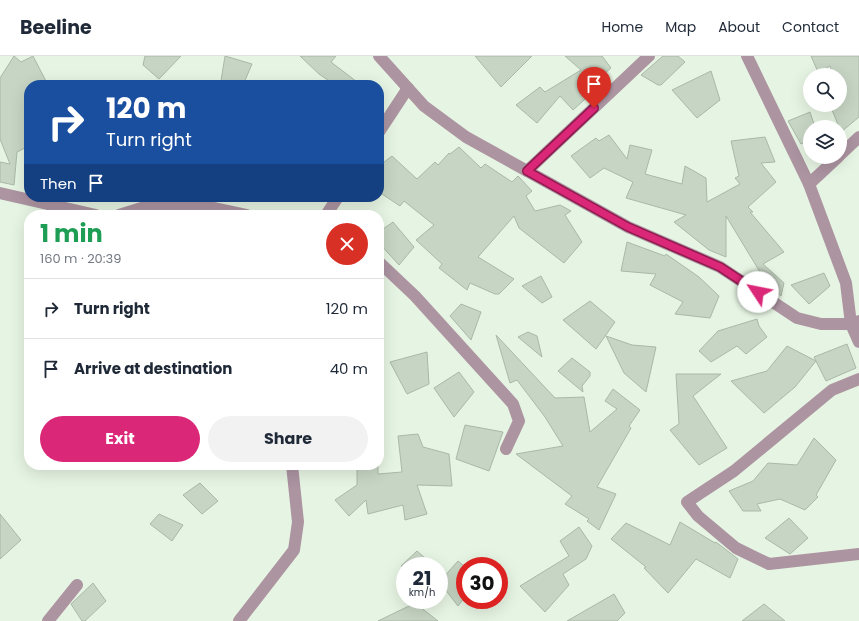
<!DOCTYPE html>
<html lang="en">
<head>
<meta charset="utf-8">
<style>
  :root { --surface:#fff; --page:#f2f2f3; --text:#1f2937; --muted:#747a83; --line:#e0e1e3; --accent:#db2777 }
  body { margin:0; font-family:Poppins,sans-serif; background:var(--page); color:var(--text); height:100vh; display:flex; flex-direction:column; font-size:15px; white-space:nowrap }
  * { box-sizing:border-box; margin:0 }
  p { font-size:13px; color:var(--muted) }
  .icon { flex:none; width:22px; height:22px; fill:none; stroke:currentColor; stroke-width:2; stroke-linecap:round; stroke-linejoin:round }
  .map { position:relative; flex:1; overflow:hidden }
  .side { position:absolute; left:24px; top:154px; width:360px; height:260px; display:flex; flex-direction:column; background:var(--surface); border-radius:16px; box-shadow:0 4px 16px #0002 }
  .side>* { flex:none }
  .guide { position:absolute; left:24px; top:24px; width:360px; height:122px; border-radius:16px; box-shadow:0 4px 16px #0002; background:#1a4fa0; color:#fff; overflow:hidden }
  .controls { position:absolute; left:803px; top:12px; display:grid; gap:8px }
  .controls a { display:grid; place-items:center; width:44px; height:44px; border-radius:50%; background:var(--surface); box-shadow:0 4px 16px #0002; font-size:20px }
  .speed { position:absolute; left:396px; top:501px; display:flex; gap:8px; font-size:20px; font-weight:700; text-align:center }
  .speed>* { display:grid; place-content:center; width:52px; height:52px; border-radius:50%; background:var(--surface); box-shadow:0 4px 16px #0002; line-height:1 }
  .speed small { font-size:10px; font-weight:400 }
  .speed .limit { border:6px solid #d22; background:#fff; color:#111 }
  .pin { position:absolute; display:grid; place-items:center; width:34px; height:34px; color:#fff; margin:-41px -17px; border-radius:50% 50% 50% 0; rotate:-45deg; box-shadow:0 0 4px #0007 }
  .pin .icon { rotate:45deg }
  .me { position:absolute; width:44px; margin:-22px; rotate:304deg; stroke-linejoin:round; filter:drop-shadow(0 0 3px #0008) }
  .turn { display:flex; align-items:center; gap:14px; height:84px; padding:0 16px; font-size:18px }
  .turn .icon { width:52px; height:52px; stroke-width:2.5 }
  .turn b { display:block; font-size:28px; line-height:34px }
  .then { display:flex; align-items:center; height:38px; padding:0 16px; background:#0003; gap:8px; font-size:15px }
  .round { display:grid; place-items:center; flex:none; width:42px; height:42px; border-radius:21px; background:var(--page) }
  .overview { display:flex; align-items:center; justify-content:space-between; height:68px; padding:0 16px }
  h1 { font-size:24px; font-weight:700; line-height:30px; color:#1e9e55 }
  .action { display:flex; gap:8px; margin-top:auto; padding:8px 16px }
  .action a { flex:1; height:46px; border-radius:24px; background:var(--accent); color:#fff; font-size:16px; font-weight:700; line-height:46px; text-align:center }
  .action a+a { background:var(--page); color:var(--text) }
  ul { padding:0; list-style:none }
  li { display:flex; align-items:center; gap:12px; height:60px; padding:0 16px; border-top:1px solid var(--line) }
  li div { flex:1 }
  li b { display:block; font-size:15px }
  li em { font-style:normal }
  header { display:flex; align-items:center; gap:24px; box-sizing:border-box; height:56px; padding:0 20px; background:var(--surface); border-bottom:1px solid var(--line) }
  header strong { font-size:19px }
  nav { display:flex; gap:22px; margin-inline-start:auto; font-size:14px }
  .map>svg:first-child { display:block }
  .building { fill:#c7d5c4; stroke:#aab8a8 }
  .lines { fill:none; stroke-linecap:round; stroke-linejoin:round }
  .minor { stroke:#ac94a1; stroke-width:12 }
  .route-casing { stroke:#8e194d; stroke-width:10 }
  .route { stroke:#db2777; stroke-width:7 }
</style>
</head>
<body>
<header>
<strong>Beeline</strong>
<nav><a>Home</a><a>Map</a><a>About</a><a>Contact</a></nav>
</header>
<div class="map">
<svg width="859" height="565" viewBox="0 0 859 565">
  <rect width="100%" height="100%" fill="#e6f4e3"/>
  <g class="building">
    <path d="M14 0 21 6 33 0 48 29H29V90L17 96 14 129 0 126V106L10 108 0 83V22Z"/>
    <path d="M145 0H181L159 23 143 9Z"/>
    <path d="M225 0 252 8 243 29H232L221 25Z"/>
    <path d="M300 0H336L331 6 361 29H335L319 18Z"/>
    <path d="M475 0H532L501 31Z"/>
    <path d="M565 0H602L611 12 589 30 594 35 573 54 560 40 537 67 516 49 540 31 545 36 581 14Z"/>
    <path d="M663 0H678L685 6 661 29H658L641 19Z"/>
    <path d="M811 0H859V61L841 76 830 49H840V19H833L830 10 818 16Z"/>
    <path d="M711 15 720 44 697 62 672 34Z"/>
    <path d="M810 56 815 71H810V84L801 88 788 65Z"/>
    <path d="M609 79 627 103 630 89 652 94 645 118 682 128 685 110 706 122 707 146 740 128 735 122 739 120 731 85 765 81 775 106 761 107 776 126 748 151 753 156H750L784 196 763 208 784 227 781 240 761 222 763 221 726 160V201L709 194 674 166 686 159 626 142 633 126 604 112 590 122 571 100 596 82 599 85Z"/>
    <path d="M459 91 481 112 485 108 512 126 518 120 532 135 526 140 535 155 560 149 571 155 565 159 582 186 564 207 519 172 514 160 478 201 514 223 499 238H495L470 227 467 234 439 212 442 208 416 184 434 169 404 145 400 150 379 136V110L392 100 417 123 435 106 438 109 449 97 450 98Z"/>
    <path d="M393 166 414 191 399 209 379 187V176Z"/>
    <path d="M627 186 665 200 666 198 699 221 719 240 710 262 675 258 683 246 650 229 656 218 621 215Z"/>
    <path d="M824 217 830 230 809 248 791 229Z"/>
    <path d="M541 220 552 241 542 247 522 230Z"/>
    <path d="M590 245 615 266 596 293 563 264Z"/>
    <path d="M461 248 481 256 471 284 450 260Z"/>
    <path d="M757 263 759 270 767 281 746 298 737 290 711 306 699 295 718 275Z"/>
    <path d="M528 276 537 280 542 301 518 281Z"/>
    <path d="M496 279 555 342 584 341 590 376 617 353 605 345 613 333 640 354 629 370 631 372 597 431 616 438 599 474 587 465 589 463 565 448 572 440 516 398 563 390 545 361 517 324 510 327Z"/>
    <path d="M606 280 632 289 656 291 646 336 624 317Z"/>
    <path d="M847 288 856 312 826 325 814 301Z"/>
    <path d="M787 290 816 305 795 331 764 357 731 325 767 315Z"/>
    <path d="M427 296 429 328 407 338 390 306Z"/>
    <path d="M572 302 590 316V320L582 330 583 336 558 315Z"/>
    <path d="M459 316 474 336 454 361 434 332Z"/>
    <path d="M676 318H721L693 340 727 392 699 409 670 374 679 368Z"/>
    <path d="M465 369 503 376 489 415 456 403Z"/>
    <path d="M418 378 423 391 449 398 452 430 417 429 427 458 405 464 403 449 368 458 366 444 349 460 335 444 357 429V409H378V418L402 416 398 380Z"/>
    <path d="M814 382 836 404 816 439 818 441 805 454 780 443 757 448 761 455H743L729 435 753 425 768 407 797 409Z"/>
    <path d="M200 427 218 445 202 458 183 439Z"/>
    <path d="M0 458 21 484 0 503Z"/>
    <path d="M159 458 183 469 172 485 150 468Z"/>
    <path d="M789 462 808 482 790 498 765 482Z"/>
    <path d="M680 466 715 487 716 486 738 503 730 522 696 503 668 537 644 512 646 511 611 483 626 467 670 489Z"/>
    <path d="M579 471 592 490 586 503 563 518 569 529 545 556 520 530 569 500 560 485Z"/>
    <path d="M417 495 434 510H401Z"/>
    <path d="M458 505 465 511V541L458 550 441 528V524Z"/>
    <path d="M93 527 106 545 85 565H82L71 548Z"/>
    <path d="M614 538 625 557 617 565H567Z"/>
    <path d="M415 547 438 565H378L411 549Z"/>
    <path d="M764 548 785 565H742Z"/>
  </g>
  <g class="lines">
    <g class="minor">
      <path d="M379 0 424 50 466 81 628 171 720 211 797 262 821 268H851L859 265"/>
      <path d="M747 0 809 128 846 227 851 268 859 286"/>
      <path d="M379 76 408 32"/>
      <path d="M840 99 859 81"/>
      <path d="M527 115 649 0"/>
      <path d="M809 128 838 101"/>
      <path d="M0 137 96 159"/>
      <path d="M119 159 151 149 196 148 247 159"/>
      <path d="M326 159 338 141"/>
      <path d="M379 206 415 240 513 348 519 365 506 393"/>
      <path d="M859 323 832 334 734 415 687 446 698 460 736 492 769 508 859 498"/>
      <path d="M48 565 77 529"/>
      <path d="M239 565 294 494 298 466 292 409"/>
    </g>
  </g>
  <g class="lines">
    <defs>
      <path id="route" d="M594 52 527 115 628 171 720 211 758 236"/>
    </defs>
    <use href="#route" class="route-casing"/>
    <use href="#route" class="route"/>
  </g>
</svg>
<div class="controls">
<a><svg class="icon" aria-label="search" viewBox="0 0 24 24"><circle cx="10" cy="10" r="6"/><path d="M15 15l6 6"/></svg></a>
<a><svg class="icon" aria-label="layers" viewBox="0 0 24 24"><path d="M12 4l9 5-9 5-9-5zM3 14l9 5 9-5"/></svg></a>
</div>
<div class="speed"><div>21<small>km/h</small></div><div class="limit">30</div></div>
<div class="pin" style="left:594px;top:52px;background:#d93025"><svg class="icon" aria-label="arrive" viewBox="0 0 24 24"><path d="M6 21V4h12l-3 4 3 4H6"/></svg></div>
<svg class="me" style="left:758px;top:236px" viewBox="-20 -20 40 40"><circle r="19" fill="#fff"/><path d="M0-13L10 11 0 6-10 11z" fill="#db2777"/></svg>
<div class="guide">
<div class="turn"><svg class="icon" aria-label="right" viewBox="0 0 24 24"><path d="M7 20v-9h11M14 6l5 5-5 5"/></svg><div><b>120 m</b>Turn right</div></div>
<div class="then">Then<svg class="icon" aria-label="arrive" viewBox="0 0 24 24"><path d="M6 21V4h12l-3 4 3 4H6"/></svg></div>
</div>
<section class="side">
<div class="overview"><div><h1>1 min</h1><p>160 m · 20:39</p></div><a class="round" style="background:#d93025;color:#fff"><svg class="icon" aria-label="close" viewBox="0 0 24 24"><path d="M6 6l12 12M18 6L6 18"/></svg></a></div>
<ul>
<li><svg class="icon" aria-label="right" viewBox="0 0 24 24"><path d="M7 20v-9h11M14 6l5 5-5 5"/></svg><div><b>Turn right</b></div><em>120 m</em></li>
<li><svg class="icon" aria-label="arrive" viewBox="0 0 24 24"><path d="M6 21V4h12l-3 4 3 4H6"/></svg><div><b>Arrive at destination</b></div><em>40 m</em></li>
</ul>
<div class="action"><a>Exit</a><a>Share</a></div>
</section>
</div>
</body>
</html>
